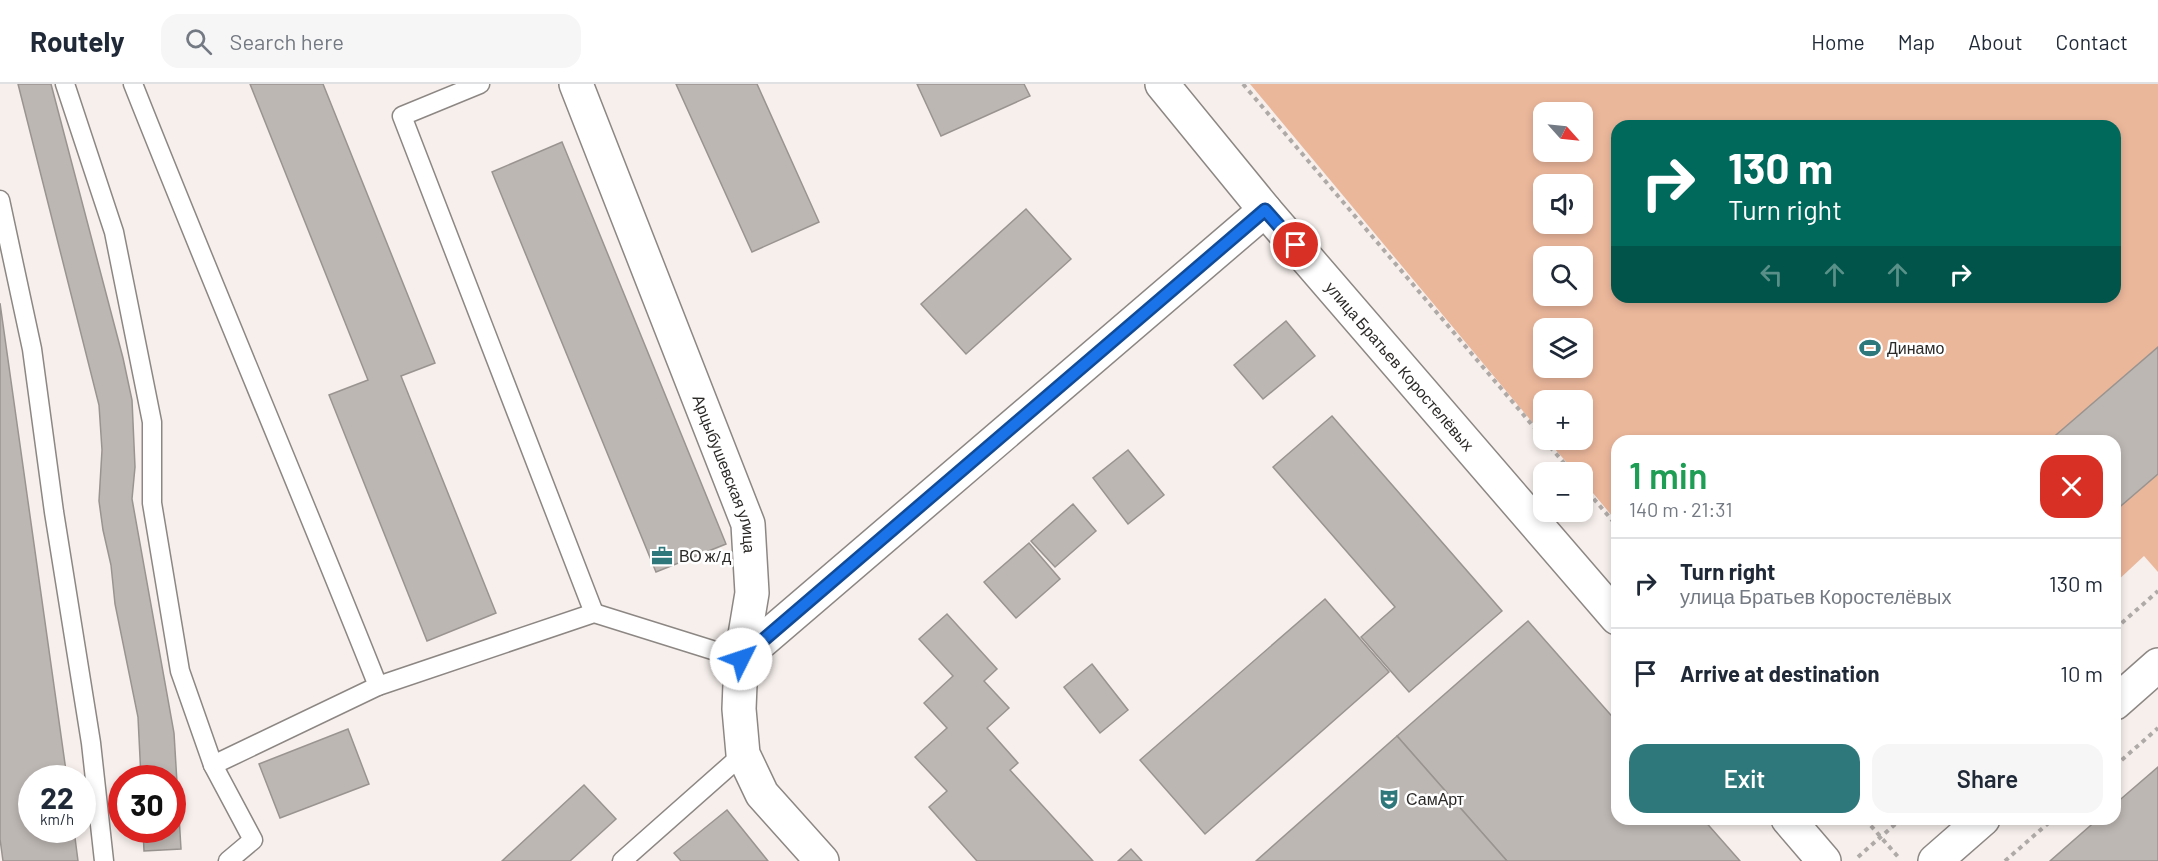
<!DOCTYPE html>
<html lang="en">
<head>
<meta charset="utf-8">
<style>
  :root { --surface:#fff; --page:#f6f6f7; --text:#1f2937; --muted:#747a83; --line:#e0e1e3; --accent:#2e777b }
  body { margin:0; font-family:Barlow,sans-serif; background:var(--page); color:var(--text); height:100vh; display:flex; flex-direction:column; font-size:22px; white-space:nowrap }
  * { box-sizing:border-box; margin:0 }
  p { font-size:20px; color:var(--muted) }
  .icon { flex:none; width:33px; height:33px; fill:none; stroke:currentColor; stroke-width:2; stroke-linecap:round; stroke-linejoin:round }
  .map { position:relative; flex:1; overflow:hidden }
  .sheet { position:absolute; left:1611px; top:351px; width:510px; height:390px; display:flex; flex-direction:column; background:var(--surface); border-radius:18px; box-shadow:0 3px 9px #0003 }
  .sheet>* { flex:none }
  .guide { position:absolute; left:1611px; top:36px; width:510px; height:183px; border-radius:18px; box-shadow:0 3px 9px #0003; background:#00695c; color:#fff; overflow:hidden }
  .needle { width:39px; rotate:117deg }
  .buttons { position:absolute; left:1533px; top:18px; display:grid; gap:12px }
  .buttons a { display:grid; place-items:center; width:60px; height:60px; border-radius:12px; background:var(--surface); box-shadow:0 3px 9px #0003; font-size:30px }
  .speed { position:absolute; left:18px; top:681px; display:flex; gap:12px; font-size:30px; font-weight:700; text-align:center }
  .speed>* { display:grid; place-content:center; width:78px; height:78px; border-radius:50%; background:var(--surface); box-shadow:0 3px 9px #0003; line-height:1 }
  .speed small { font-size:15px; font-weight:400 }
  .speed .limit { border:9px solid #d22; background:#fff; color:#111 }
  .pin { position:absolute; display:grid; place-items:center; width:51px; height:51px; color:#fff; margin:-26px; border:3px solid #fff; border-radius:50%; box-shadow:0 2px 6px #0007 }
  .me { position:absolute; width:66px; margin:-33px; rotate:49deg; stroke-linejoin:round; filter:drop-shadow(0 0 4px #0008) }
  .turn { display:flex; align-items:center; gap:21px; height:126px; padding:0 18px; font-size:27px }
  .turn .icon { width:78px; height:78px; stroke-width:2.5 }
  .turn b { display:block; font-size:42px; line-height:51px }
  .lanes { display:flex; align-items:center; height:57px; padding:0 18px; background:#0003; justify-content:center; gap:30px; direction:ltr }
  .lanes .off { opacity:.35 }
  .round { display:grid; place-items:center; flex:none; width:63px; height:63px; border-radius:18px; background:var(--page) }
  .headline { display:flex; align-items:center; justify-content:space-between; height:102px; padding:0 18px }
  h1 { font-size:36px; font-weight:600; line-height:45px; color:#1e9e55 }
  .primary-button { display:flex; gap:12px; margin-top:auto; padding:12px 18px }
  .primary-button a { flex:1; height:69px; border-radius:18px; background:var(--accent); color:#fff; font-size:24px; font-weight:600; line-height:69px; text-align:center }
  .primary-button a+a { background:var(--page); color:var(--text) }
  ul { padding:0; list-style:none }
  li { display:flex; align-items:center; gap:18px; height:90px; padding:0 18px; border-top:2px solid var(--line) }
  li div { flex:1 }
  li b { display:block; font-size:22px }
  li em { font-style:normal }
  header { display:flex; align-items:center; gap:36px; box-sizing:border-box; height:84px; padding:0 30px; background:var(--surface); border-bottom:2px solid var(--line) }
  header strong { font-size:28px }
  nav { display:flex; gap:33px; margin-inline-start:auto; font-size:21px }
  .search { width:420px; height:54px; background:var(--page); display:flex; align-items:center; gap:15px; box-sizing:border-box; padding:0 21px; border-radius:18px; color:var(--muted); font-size:22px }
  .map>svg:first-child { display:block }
  .green { fill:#ebb79b; fill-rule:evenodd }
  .building { fill:#bdb7b3; stroke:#9a9490; stroke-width:1.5 }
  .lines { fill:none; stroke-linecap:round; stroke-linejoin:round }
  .lane-casing { stroke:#8d8784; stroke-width:21 }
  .street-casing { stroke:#8d8784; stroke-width:36 }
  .primary-casing { stroke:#8d8784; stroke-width:36 }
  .path { stroke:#afaaa8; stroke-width:4; stroke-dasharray:4.5 4.5; stroke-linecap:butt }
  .lane { stroke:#fff; stroke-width:18 }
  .street { stroke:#fff; stroke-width:33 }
  .primary { stroke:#fff; stroke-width:33 }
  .route-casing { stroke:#114b97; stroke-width:15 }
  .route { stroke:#1a73e8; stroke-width:10 }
  .labels { text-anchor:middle; stroke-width:5; stroke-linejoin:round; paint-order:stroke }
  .poi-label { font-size:16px; fill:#2c2a28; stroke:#fff; text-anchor:start }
  .street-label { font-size:16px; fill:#2c2a28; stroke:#fff }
</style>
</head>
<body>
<header>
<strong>Routely</strong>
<div class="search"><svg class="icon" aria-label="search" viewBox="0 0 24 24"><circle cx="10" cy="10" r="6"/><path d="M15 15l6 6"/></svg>Search here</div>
<nav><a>Home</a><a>Map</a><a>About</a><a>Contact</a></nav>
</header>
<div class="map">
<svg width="2158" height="777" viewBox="0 0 2158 777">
  <rect width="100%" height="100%" fill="#f6efec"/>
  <path class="green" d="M1250 0H2158V488L2144 472 2115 499V357H1617V438L1583 397 1582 388H1575L1547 356H1582V316H1544L1543 351ZM1544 28H1582V68H1544ZM1617 42H2115V213H1617ZM1544 100H1582V140H1544ZM1544 172H1582V212H1544ZM1544 244H1582V284H1544Z"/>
  <g class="building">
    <path d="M18 0H51L123 274 132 316 135 383 132 415 174 649 181 765 144 767 143 746H172V694H141L138 633 115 520 111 481 103 446 99 417 102 366 99 321Z"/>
    <path d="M250 0H323L435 279 401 292 496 529 427 557 329 311 368 296Z"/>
    <path d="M676 0H757L819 138 752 168Z"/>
    <path d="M917 0H1024L1030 12 941 52Z"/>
    <path d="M562 58 726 460 656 488 492 88Z"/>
    <path d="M1026 125 1071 175 966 270 921 220Z"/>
    <path d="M0 219 67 694H32V746H74L78 777H3L0 755Z"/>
    <path d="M1286 237 1315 272 1263 315 1234 281Z"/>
    <path d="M2158 263V390L2115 427V357H2049Z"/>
    <path d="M1332 332 1502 527 1409 608 1361 553 1395 523 1273 383Z"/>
    <path d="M1128 366 1164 411 1128 440 1093 394Z"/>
    <path d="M1073 420 1096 447 1055 483 1031 457Z"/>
    <path d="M1029 459 1060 495 1016 534 984 498Z"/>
    <path d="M1325 515 1389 588 1205 750 1140 676Z"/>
    <path d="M947 530 997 585 984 597 1009 624 987 644 1018 679 1010 686 1093 777H977L929 723 947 707 915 673 947 644 924 619 953 592 919 555Z"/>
    <path d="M1528 537 1617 638V735H1703L1740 777H1507L1397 652Z"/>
    <path d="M1092 580 1128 626 1100 649 1064 603Z"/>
    <path d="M348 645 369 700 280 734 259 680Z"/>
    <path d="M1397 652 1507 777H1256Z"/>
    <path d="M2158 683V777H2050L2098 735H2115V720Z"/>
    <path d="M584 701 616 735 570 777H502Z"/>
    <path d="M727 726 768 777H681L674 769Z"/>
    <path d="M1131 765 1142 777H1118Z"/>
  </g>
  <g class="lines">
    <defs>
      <g id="lane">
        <path d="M65 0 114 148 152 338V419L180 587 213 681 253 756 228 777"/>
        <path d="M133 0C213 202 298 401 378 602"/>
        <path d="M480 0 402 32 594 529"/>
        <path d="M0 116 32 265 54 428 91 659 104 777"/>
        <path d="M213 681 378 602 594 529 741 575"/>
        <path d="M622 777 743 670"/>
      </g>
      <g id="street">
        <path id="s1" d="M576 0 748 440 752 509 741 575 739 625 743 670 762 710 822 777"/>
        <path id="s2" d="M1162 0 1265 126 1617 534"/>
        <path d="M741 575 1265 126"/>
        <path d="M1788 735 1824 777"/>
      </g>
      <g id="primary">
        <path d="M2115 619 2158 581"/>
        <path d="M1935 777 1983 735"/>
      </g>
    </defs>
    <use href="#lane" class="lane-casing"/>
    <use href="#street" class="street-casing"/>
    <use href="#primary" class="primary-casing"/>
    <g class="path">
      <path d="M1243 0 1544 355"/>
      <path d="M1544 356 1572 388"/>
      <path d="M1582 401 1617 442"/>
      <path d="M2115 545 2158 507"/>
      <path d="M2115 682 2158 644"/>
      <path d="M1865 735 1900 775"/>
      <path d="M1858 773 1901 735"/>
      <path d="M2005 777 2053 735"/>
    </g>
    <use href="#lane" class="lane"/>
    <use href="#street" class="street"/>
    <use href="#primary" class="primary"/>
  </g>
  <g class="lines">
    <defs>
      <path id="route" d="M741 575 1265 126 1296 161"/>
    </defs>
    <use href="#route" class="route-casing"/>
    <use href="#route" class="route"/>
  </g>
  <defs>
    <symbol id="stadium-bare" viewBox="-9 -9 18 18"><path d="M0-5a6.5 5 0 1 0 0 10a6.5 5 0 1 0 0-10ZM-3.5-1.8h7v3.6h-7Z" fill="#2e777b" stroke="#fff" stroke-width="2.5" paint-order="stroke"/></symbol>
    <symbol id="office-bare" viewBox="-9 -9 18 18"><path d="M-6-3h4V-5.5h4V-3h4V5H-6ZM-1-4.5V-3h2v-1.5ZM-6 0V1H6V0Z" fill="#2e777b" stroke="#fff" stroke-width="2.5" paint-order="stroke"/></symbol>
    <symbol id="theatre-bare" viewBox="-9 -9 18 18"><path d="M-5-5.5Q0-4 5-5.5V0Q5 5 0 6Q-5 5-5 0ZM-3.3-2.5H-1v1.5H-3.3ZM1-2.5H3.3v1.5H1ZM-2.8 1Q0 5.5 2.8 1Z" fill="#2e777b" stroke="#fff" stroke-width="2.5" paint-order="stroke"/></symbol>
  </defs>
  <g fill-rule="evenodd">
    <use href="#stadium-bare" x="1855" y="249" width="30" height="30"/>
    <use href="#office-bare" x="647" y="457" width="30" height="30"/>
    <use href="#theatre-bare" x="1374" y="700" width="30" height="30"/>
  </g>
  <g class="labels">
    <g class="poi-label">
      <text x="1887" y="270">Динамо</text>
      <text x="679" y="478">ВО ж/д</text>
      <text x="1406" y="721">СамАрт</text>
    </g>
    <g class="street-label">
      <text dy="6" stroke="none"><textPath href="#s2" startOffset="369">улица Братьев Коростелёвых</textPath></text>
      <text dy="6" stroke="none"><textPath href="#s1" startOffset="418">Арцыбушевская улица</textPath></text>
    </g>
  </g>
</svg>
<div class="buttons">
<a><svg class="needle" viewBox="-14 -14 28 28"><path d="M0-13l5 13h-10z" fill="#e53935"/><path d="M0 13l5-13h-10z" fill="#747a83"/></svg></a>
<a><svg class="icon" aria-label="sound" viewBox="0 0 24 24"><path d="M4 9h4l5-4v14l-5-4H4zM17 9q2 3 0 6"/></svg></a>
<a><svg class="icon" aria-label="search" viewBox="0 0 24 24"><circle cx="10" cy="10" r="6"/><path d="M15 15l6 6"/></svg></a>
<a><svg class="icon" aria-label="layers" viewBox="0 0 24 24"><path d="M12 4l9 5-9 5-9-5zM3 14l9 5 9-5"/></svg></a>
<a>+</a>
<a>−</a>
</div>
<div class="speed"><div>22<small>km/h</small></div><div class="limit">30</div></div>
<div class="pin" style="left:1296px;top:161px;background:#d93025"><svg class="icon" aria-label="arrive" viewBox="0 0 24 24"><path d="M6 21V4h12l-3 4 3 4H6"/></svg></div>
<svg class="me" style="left:741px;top:575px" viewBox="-20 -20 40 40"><circle r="19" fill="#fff"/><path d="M0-13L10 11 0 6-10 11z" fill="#1a73e8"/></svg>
<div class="guide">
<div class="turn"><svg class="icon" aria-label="right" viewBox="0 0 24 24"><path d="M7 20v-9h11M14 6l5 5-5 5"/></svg><div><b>130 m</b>Turn right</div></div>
<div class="lanes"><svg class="icon off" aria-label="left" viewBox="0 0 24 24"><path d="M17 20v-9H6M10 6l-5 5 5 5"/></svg><svg class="icon off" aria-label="ahead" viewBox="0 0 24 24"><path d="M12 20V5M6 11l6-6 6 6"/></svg><svg class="icon off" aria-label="ahead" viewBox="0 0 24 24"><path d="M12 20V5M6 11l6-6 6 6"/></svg><svg class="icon" aria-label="right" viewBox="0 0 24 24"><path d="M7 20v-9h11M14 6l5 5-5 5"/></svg></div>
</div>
<section class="sheet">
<div class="headline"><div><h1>1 min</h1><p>140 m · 21:31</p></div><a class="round" style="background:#d93025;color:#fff"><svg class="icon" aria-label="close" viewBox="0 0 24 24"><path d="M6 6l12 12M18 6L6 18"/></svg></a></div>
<ul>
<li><svg class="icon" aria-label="right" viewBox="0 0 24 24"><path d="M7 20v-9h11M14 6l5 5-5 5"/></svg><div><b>Turn right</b><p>улица Братьев Коростелёвых</p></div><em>130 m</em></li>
<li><svg class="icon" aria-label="arrive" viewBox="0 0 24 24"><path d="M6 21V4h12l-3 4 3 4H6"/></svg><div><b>Arrive at destination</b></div><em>10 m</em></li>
</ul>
<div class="primary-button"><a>Exit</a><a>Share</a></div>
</section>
</div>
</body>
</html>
